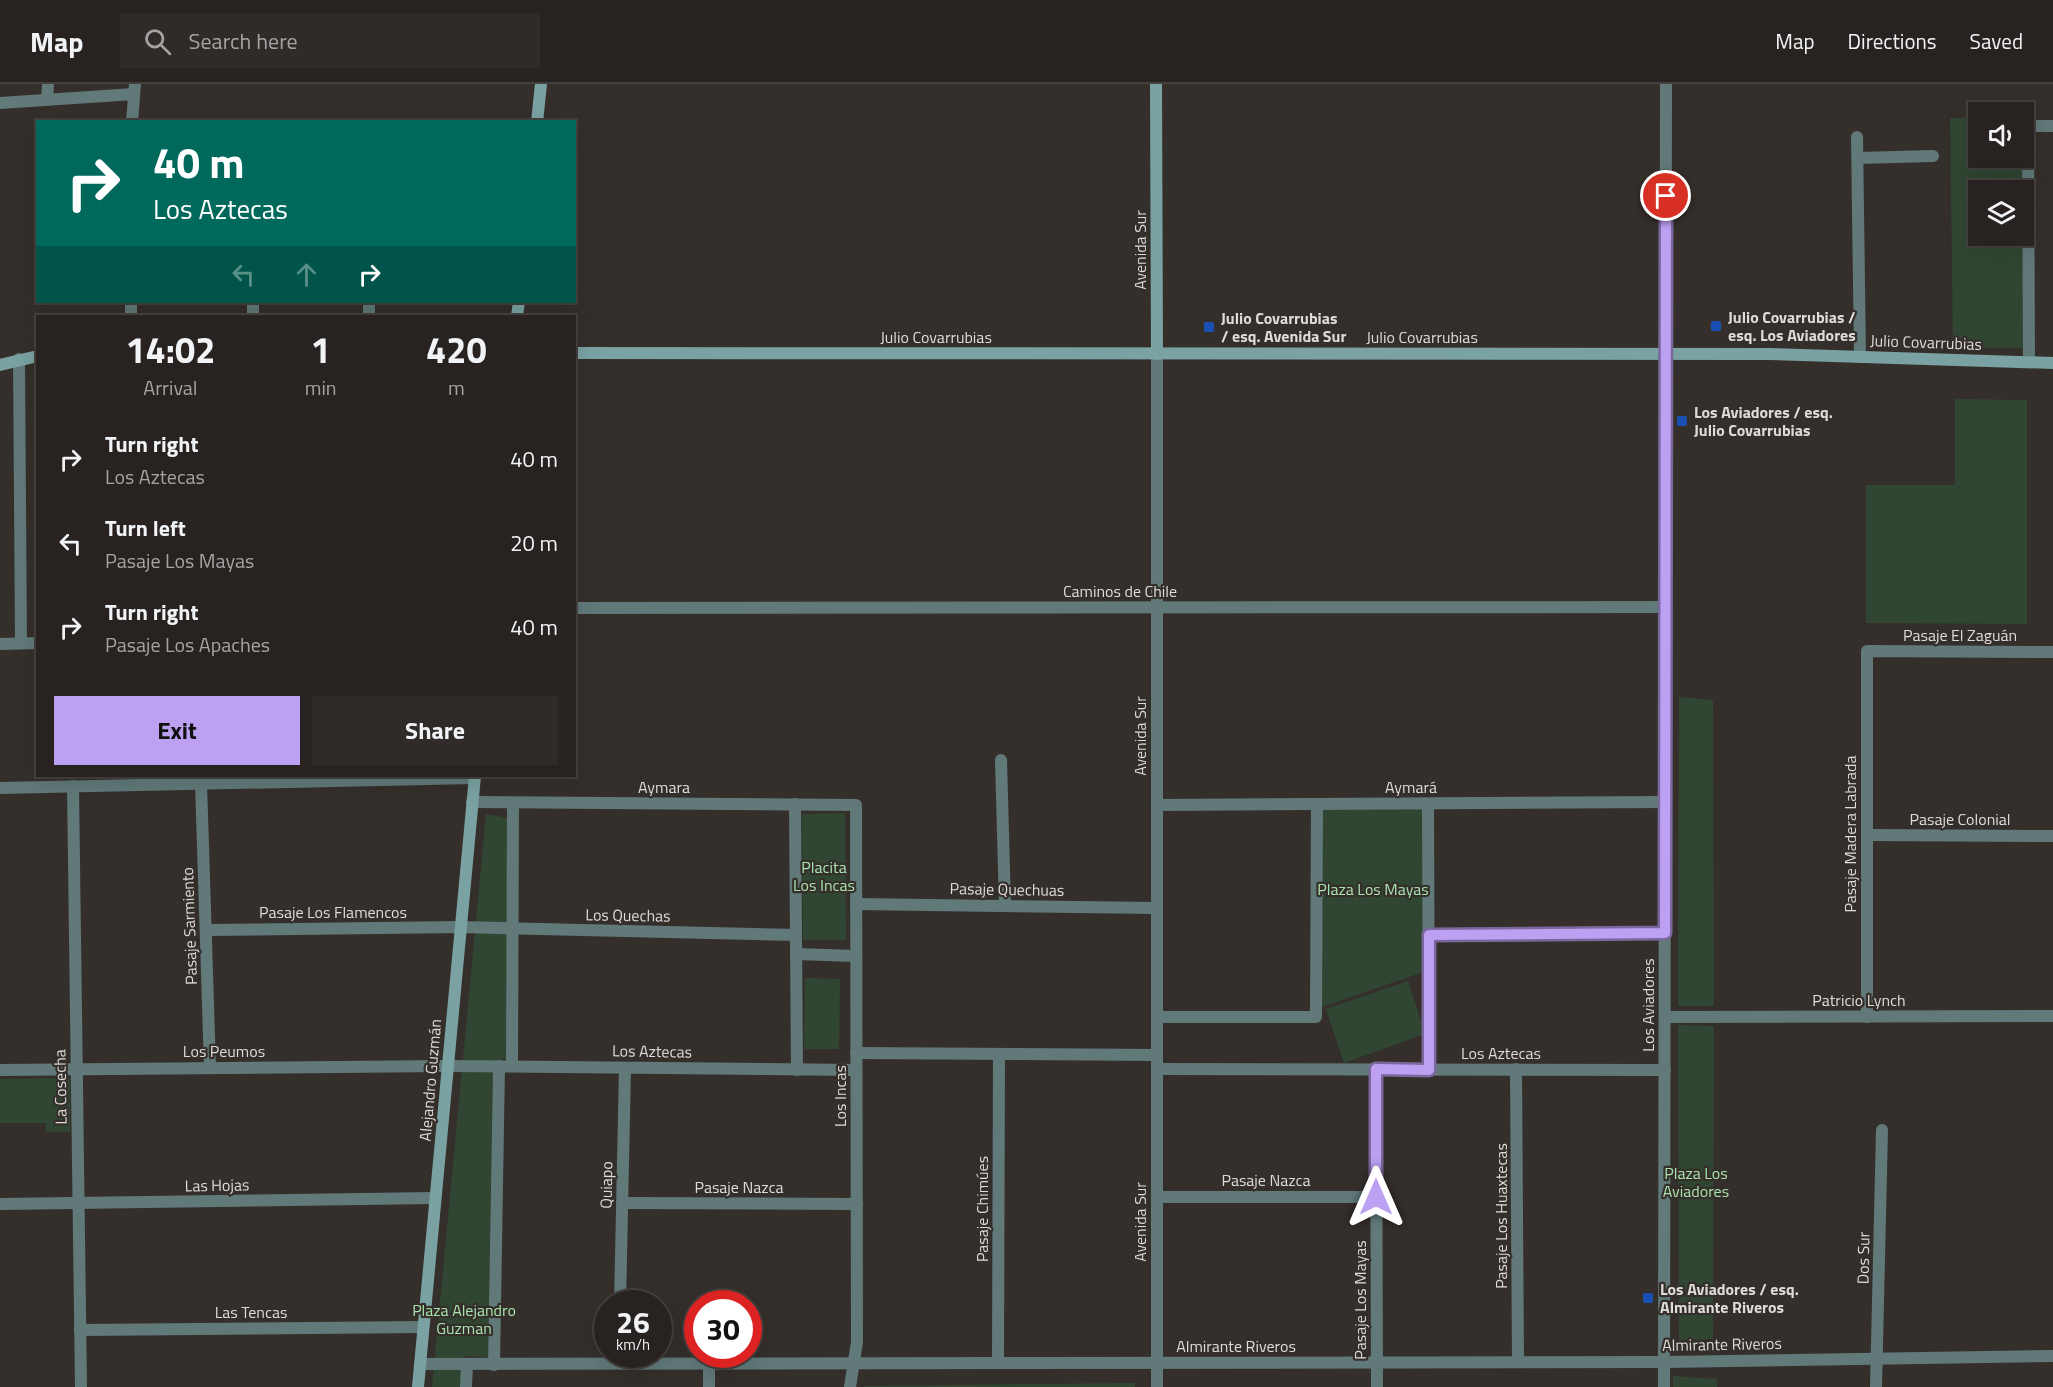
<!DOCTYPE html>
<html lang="en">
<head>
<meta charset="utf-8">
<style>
  :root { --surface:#282320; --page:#302b29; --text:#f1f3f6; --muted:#a5a4a5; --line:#44403e; --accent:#bca0f2 }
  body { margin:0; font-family:"Titillium Web",sans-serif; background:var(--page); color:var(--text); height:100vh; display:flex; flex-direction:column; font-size:22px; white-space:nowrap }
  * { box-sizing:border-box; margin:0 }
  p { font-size:20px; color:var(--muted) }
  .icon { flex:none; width:33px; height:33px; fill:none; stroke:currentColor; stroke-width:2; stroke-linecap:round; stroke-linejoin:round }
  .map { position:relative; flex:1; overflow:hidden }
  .details { position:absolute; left:36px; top:231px; width:540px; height:462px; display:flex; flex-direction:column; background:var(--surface); border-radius:0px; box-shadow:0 6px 24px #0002,0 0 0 2px var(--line) }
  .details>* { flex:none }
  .top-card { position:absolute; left:36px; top:36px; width:540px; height:183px; border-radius:0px; box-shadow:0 6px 24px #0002,0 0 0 2px var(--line); background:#00695c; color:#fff; overflow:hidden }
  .tools { position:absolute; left:1968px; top:18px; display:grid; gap:12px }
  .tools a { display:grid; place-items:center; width:66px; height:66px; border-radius:0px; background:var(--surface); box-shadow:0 6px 24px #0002,0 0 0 2px var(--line); font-size:30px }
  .speed { position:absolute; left:594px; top:1206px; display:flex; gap:12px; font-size:30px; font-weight:700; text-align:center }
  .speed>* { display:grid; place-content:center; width:78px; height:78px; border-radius:50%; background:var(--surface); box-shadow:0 6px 24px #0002,0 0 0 2px var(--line); line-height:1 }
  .speed small { font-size:15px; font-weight:400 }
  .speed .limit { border:9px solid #d22; background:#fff; color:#111 }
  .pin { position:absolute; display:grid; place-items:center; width:51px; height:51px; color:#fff; margin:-26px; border:3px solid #fff; border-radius:50%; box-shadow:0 2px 6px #0007 }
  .me { position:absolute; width:66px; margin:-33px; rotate:0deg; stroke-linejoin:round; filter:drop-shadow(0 0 4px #0008) }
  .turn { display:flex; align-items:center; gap:21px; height:126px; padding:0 18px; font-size:27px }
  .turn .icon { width:78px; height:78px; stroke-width:2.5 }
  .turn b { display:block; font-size:42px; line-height:51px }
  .lanes { display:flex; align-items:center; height:57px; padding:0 18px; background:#0003; justify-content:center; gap:30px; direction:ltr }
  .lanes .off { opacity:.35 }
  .eta { display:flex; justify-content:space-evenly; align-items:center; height:102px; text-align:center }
  .eta b { font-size:36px; font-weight:700; line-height:42px }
  .button { display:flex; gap:12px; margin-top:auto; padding:12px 18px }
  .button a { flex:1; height:69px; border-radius:0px; background:var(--accent); color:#111; font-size:24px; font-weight:700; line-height:69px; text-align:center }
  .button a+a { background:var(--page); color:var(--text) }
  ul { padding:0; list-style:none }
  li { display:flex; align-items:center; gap:18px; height:84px; padding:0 18px }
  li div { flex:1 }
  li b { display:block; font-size:22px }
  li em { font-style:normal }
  header { display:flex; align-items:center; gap:36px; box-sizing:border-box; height:84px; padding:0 30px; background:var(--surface); border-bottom:2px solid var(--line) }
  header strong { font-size:28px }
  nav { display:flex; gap:33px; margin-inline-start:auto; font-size:21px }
  .search { width:420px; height:54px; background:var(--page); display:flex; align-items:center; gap:15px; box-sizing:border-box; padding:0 21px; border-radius:0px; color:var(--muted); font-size:22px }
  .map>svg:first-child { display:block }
  .green { fill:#304632 }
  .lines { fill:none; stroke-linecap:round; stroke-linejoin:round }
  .street { stroke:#617979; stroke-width:12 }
  .secondary { stroke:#7aa2a2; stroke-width:12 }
  .route-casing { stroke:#7a689d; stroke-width:15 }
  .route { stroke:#bca0f2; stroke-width:10 }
  .transit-dot { fill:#1a4fb4; stroke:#352f2b; stroke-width:2 }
  .labels { text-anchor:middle; stroke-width:4.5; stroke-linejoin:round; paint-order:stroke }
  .street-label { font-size:16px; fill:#dedbd8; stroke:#352f2b }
  .poi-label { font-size:16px; font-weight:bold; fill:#dedbd8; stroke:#352f2b; text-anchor:start }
  .park-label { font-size:16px; fill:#a8e2ad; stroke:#352f2b }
</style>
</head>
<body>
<header>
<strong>Map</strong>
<div class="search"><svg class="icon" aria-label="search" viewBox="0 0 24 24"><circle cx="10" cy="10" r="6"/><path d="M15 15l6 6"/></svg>Search here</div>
<nav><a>Map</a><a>Directions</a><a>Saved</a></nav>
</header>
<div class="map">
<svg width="2053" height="1303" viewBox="0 0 2053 1303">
  <rect width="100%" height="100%" fill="#352f2b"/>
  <g class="green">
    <path d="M1978 33V74H2023V106H1978V152H2024L2025 264H1953L1950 34Z"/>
    <path d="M1955 315 2027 316V540L1866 539V401H1955Z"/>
    <path d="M1679 613 1713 616 1714 922H1678Z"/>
    <path d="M1425 723 1426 887 1319 924 1320 724Z"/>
    <path d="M845 729 846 856H803L802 730Z"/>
    <path d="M486 730 507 734V975L493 976 488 1273 464 1272 462 1303H432Z"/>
    <path d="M805 894 840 895 839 965H804Z"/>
    <path d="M1408 897 1425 950 1344 979 1326 925Z"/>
    <path d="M1678 941 1714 942 1713 1255 1679 1256Z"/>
    <path d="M70 994V1048H46V1039H0V995Z"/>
    <path d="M1673 1292 1717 1295V1303H1673Z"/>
    <path d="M1135 1299V1303H864V1302Z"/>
  </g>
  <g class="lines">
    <g class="street">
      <path d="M47 16 48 0"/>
      <path d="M0 19 134 10"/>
      <path d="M132 38 135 0"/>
      <path d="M1857 53 1860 273"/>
      <path d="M1858 74 1933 72"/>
      <path d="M131 218V232"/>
      <path d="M253 232V218"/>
      <path d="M369 232V218"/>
      <path d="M1157 270V1303"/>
      <path d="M19 275 21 559"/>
      <path d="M2029 278 2028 42H2053"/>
      <path d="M574 524 1666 523"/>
      <path d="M0 560 38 559"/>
      <path d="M1001 676 1005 822"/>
      <path d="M201 699 210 984"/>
      <path d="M73 702 81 1303"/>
      <path d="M0 704 474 694"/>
      <path d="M472 718 856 721 857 1258 850 1303"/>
      <path d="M795 720 797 986"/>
      <path d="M1428 720 1429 985"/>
      <path d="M1157 721 1665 718"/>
      <path d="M1867 751 2053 752"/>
      <path d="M856 820 1157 824"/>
      <path d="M206 846 460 843 796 851"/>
      <path d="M1429 851 1665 849"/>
      <path d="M796 870 856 872"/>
      <path d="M1157 933H1316L1317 720"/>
      <path d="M1665 933 2053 932"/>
      <path d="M1867 933V567L2053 568"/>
      <path d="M856 969 1157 971"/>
      <path d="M512 982 513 719"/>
      <path d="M1157 985 1665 986"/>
      <path d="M1376 985 1377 1303"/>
      <path d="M1516 985 1518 1278"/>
      <path d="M0 986 447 982 856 986"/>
      <path d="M1157 1113H1376"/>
      <path d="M622 1119 857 1120"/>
      <path d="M0 1120 435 1114"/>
      <path d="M620 1220 625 984"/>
      <path d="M80 1246 423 1243"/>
      <path d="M998 1279 999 970"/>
      <path d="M420 1280 1664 1278 2053 1272"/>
      <path d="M494 1281 499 982"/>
      <path d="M466 1303 467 1280"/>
      <path d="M709 1303V1280"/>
      <path d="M1664 1303 1666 0"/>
      <path d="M1876 1303 1882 1046"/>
    </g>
    <g class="secondary">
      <path d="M1156 0 1157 270"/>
      <path d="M537 38 541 0"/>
      <path d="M517 232 519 218"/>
      <path d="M574 269 1769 270 2053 279"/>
      <path d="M0 281 38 272"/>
      <path d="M418 1303 475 692"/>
    </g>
  </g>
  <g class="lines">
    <defs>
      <path id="route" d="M1376 1113V985L1429 986V851L1665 849 1666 112"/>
    </defs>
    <use href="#route" class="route-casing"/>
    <use href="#route" class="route"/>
  </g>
  <g class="transit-dot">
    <rect x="1710" y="236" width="12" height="12" rx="3"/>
    <rect x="1203" y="237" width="12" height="12" rx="3"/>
    <rect x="1676" y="331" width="12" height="12" rx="3"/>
    <rect x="1642" y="1208" width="12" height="12" rx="3"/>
  </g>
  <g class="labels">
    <g class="street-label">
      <text transform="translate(1140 166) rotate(-90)" y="6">Avenida Sur</text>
      <text x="936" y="259">Julio Covarrubias</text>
      <text x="1422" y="259">Julio Covarrubias</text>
      <text transform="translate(1926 258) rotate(2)" y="6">Julio Covarrubias</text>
      <text x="1120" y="513">Caminos de Chile</text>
      <text x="1960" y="557">Pasaje El Zaguán</text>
      <text transform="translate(1140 652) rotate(-90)" y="6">Avenida Sur</text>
      <text x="664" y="709">Aymara</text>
      <text x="1411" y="709">Aymará</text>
      <text x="1960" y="741">Pasaje Colonial</text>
      <text transform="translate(1850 750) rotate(-90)" y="6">Pasaje Madera Labrada</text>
      <text transform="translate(1007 805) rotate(1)" y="6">Pasaje Quechuas</text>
      <text x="333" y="834">Pasaje Los Flamencos</text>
      <text transform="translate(628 831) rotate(1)" y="6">Los Quechas</text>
      <text transform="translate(189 842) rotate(-92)" y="6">Pasaje Sarmiento</text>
      <text x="1859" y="922">Patricio Lynch</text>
      <text transform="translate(1648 921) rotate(-90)" y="6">Los Aviadores</text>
      <text x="224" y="973">Los Peumos</text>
      <text transform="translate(652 967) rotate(1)" y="6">Los Aztecas</text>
      <text x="1501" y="975">Los Aztecas</text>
      <text transform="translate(430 996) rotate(-85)" y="6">Alejandro Guzmán</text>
      <text transform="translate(60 1003) rotate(-91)" y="6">La Cosecha</text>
      <text transform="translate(840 1012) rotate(-90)" y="6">Los Incas</text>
      <text x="1266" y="1102">Pasaje Nazca</text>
      <text transform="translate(217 1101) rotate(-1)" y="6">Las Hojas</text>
      <text transform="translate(606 1101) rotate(-89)" y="6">Quiapo</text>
      <text x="739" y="1109">Pasaje Nazca</text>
      <text transform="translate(982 1125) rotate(-90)" y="6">Pasaje Chimúes</text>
      <text transform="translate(1501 1132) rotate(-90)" y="6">Pasaje Los Huaxtecas</text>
      <text transform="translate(1140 1138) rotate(-90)" y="6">Avenida Sur</text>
      <text transform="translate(1863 1174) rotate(-89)" y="6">Dos Sur</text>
      <text transform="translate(1360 1216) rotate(-90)" y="6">Pasaje Los Mayas</text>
      <text x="251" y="1234">Las Tencas</text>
      <text transform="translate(1722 1260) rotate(-1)" y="6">Almirante Riveros</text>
      <text x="1236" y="1268">Almirante Riveros</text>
    </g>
    <g class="poi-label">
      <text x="1728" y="239">Julio Covarrubias /<tspan x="1728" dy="18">esq. Los Aviadores</tspan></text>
      <text x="1221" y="240">Julio Covarrubias<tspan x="1221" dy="18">/ esq. Avenida Sur</tspan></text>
      <text x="1694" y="334">Los Aviadores / esq.<tspan x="1694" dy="18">Julio Covarrubias</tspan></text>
      <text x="1660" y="1211">Los Aviadores / esq.<tspan x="1660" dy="18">Almirante Riveros</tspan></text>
    </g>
    <g class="park-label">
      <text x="824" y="789">Placita<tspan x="824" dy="18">Los Incas</tspan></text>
      <text x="1373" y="811">Plaza Los Mayas</text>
      <text x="1696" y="1095">Plaza Los<tspan x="1696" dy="18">Aviadores</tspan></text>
      <text x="464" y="1232">Plaza Alejandro<tspan x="464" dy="18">Guzman</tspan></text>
    </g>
  </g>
</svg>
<div class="tools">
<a><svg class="icon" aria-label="sound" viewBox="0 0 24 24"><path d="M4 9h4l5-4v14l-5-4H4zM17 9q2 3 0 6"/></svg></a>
<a><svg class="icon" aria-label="layers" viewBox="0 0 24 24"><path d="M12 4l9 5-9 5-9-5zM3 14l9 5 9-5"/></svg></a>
</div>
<div class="speed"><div>26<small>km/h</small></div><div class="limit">30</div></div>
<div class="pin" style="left:1666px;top:112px;background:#d93025"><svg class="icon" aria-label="arrive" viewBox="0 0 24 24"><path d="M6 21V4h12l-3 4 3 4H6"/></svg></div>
<svg class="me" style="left:1376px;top:1113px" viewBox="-20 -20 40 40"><path d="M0-17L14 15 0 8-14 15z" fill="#bca0f2" stroke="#fff" stroke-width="4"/></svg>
<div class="top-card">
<div class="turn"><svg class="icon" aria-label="right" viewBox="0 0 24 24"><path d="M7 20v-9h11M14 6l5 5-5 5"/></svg><div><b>40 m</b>Los Aztecas</div></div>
<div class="lanes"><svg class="icon off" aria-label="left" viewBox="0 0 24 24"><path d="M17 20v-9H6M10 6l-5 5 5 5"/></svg><svg class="icon off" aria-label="ahead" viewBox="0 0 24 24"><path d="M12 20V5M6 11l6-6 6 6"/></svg><svg class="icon" aria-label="right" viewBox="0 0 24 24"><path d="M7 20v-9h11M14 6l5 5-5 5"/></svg></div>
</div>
<section class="details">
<div class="eta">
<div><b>14:02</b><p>Arrival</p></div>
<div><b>1</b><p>min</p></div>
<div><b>420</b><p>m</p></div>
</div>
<ul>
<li><svg class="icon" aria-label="right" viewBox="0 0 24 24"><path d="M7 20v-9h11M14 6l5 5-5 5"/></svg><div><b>Turn right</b><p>Los Aztecas</p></div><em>40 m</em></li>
<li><svg class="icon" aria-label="left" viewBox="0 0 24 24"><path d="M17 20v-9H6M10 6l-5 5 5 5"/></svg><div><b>Turn left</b><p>Pasaje Los Mayas</p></div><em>20 m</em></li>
<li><svg class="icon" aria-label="right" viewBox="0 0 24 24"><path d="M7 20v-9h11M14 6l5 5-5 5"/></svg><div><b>Turn right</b><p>Pasaje Los Apaches</p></div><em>40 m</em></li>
</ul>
<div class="button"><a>Exit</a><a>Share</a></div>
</section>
</div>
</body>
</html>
